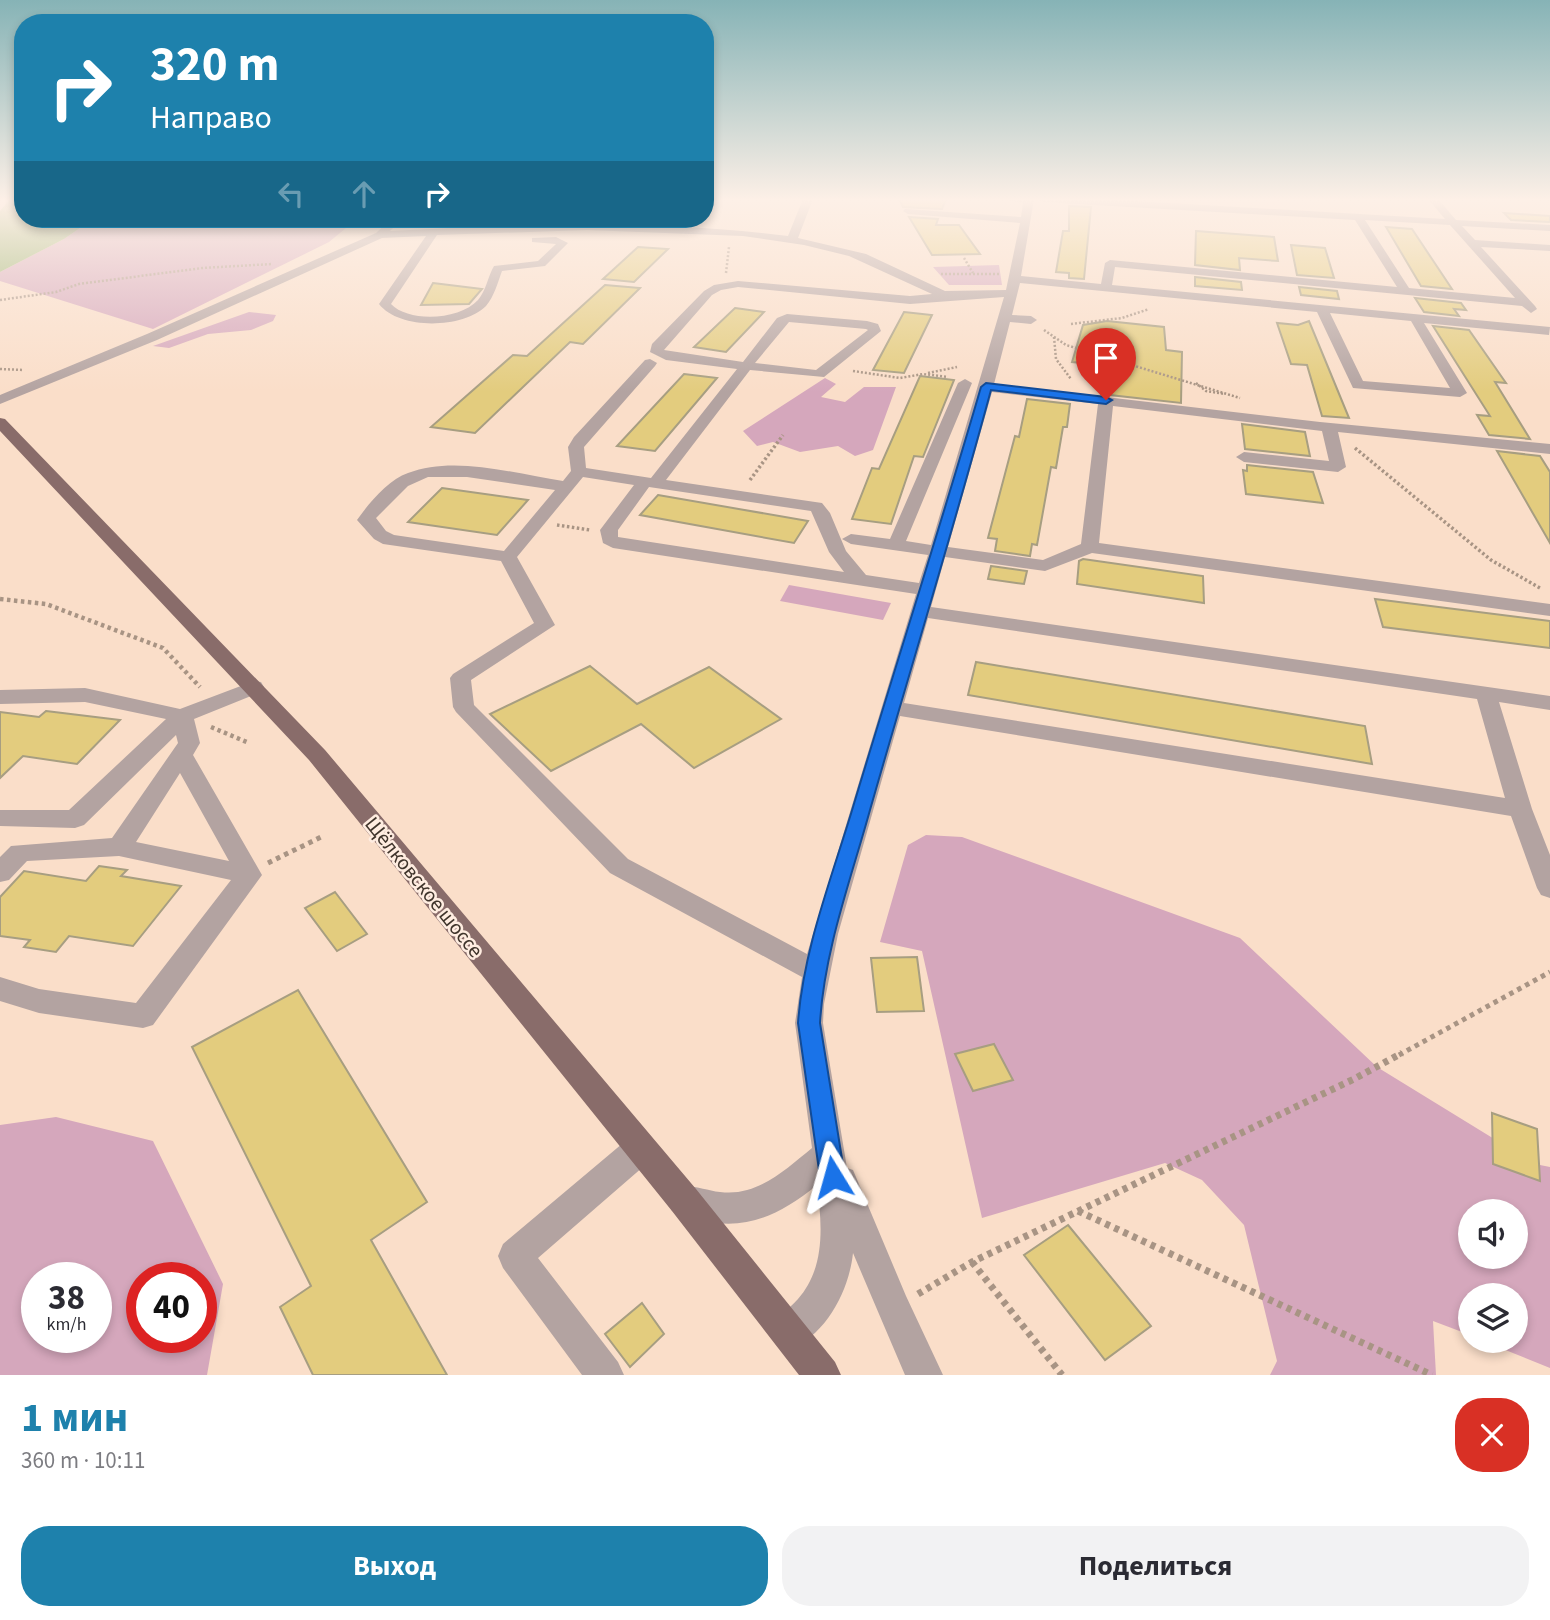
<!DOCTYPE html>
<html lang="ru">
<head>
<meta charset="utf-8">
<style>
  :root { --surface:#fff; --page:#f2f2f3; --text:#2b2b33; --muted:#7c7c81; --accent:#1e81ac }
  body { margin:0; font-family:"Source Sans 3",sans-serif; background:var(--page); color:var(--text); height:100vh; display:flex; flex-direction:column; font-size:26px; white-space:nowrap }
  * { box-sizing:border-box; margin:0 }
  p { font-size:23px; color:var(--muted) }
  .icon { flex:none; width:38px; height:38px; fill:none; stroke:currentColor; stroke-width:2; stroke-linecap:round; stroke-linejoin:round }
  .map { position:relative; height:1375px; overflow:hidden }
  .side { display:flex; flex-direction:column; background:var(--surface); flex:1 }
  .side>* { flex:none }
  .guide { position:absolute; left:14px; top:14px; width:700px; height:214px; border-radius:28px; box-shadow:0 4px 10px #0003; background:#1e81ac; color:#fff; overflow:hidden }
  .controls { position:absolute; left:1458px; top:1199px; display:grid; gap:14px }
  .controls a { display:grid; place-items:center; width:70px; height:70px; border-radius:50%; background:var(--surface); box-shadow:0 4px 10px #0003; font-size:35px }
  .speed { position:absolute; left:21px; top:1262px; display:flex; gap:14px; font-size:35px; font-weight:700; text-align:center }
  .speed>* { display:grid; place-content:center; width:91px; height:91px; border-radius:50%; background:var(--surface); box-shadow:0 4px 10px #0003; line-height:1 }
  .speed small { font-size:18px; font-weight:400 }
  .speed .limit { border:10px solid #d22; background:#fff; color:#111 }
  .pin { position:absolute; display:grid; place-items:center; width:60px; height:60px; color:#fff; margin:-72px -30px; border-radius:50% 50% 50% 0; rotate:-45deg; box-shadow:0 0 7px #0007 }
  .pin .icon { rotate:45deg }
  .me { position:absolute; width:77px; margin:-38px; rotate:352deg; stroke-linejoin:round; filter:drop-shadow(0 0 5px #0008) }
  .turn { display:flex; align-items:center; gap:24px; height:147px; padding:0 21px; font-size:32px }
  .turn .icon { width:91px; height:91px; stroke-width:2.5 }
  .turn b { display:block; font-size:49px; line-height:60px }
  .lanes { display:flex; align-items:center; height:66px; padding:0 21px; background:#0003; justify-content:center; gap:35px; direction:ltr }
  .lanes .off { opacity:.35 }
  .round { display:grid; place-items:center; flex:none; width:74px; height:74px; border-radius:28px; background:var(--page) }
  .overview { display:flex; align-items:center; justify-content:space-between; height:119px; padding:0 21px }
  h1 { font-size:42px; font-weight:700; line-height:52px; color:var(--accent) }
  .cta { display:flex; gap:14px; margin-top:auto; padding:14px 21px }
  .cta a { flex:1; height:80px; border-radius:28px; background:var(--accent); color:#fff; font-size:28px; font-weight:700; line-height:80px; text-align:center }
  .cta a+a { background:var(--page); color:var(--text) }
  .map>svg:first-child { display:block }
  .green { fill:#d5a7bc; fill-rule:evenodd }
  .water { fill:#93b26c }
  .building { fill:#e3cc7e; stroke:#a79e81; stroke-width:2 }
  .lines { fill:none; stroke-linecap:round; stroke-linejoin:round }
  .path-far4 { stroke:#a89484; stroke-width:2.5; stroke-dasharray:2 2; stroke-linecap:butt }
  .path-far3 { stroke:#a89484; stroke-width:3.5; stroke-dasharray:2.5 2.5; stroke-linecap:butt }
  .path-far2 { stroke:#a89484; stroke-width:4.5; stroke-dasharray:3.5 3.5; stroke-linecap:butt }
  .path-far1 { stroke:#a89484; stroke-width:5; stroke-dasharray:4.5 4.5; stroke-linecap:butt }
  .path { stroke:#a89484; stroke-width:7; stroke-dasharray:5 5; stroke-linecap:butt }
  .minor { fill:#b3a3a1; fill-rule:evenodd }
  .major { fill:#896c6a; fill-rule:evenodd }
  .route { fill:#1a73e8; stroke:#114b97; stroke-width:2 }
  .labels { text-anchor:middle; stroke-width:5; stroke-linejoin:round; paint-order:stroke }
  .near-street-label { font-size:21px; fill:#40352c; stroke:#ffede1 }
</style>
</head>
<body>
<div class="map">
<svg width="1550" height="1375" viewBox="0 0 1550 1375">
  <rect width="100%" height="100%" fill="#fadec9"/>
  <g class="green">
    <path d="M93 219H357L329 242 153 329 0 281V272L64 239Z"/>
    <path d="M999 265 1002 285H949L933 267Z"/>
    <path d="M249 312 276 315 273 321 251 330 208 334 169 348 153 346Z"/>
    <path d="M825 378 836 384 821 397 845 402 864 387H896L873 450 855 456 838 446 800 452 773 442 757 446 743 431Z"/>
    <path d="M789 585 891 603 883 620 780 601Z"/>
    <path d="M926 835 962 837 1240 938 1377 1067 1535 1164 1550 1167V1368L1483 1341 1516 1340V1295H1470V1335L1433 1321 1436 1375H1270L1277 1361 1244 1225 1202 1180 1165 1163 982 1218 922 951 880 942 908 845ZM1470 1211H1516V1256H1470Z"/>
    <path d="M56 1117 153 1141 223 1284 207 1375H0V1125ZM37 1278H96V1337H37ZM142 1278H201V1337H142Z"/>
  </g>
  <path class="water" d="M10 199H23V219H93L64 239 0 272V211Z"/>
  <g class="building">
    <path d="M899 199H946L942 209 903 207Z"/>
    <path d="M1069 206 1091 207 1084 279 1069 278V273L1056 272 1063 231H1069Z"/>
    <path d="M1504 213 1550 216V222L1511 220Z"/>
    <path d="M909 217 938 219 936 225H959L980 254 932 255Z"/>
    <path d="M1386 227 1412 229 1452 289 1421 286Z"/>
    <path d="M1196 231 1274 237 1278 261 1239 258 1240 270 1195 265Z"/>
    <path d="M1291 245 1325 248 1334 278 1297 275Z"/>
    <path d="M638 247 668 249 634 282 603 279Z"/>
    <path d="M1195 277 1241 282 1242 290 1195 286Z"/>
    <path d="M433 283 482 289 469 304 421 305Z"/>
    <path d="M605 285 640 288 583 344 570 342 475 433 431 427 513 355 527 356Z"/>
    <path d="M1299 287 1337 291 1339 299 1301 295Z"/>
    <path d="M1415 298 1461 303 1466 310 1454 309 1459 316 1424 312Z"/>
    <path d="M735 308 764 312 726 352 694 347Z"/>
    <path d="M904 312 932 315 904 373 873 370Z"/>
    <path d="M1107 321 1164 327 1166 350 1182 352 1181 403 1101 394 1105 365 1072 362 1083 325Z"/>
    <path d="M1309 321 1328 367 1349 418 1322 416 1307 365 1291 364 1277 323 1298 325Z"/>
    <path d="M1433 326 1469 330 1506 383 1495 382 1530 439 1489 435 1477 415 1490 416Z"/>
    <path d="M684 374 717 378 655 451 617 446Z"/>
    <path d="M920 376 954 380 923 457 914 456 891 524 852 519 872 468 879 469Z"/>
    <path d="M1027 399 1070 404 1067 427H1063L1056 468 1051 467 1037 545 1032 544 1030 556 995 551 997 539 988 538 1015 436 1019 437Z"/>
    <path d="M1242 424 1305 432 1310 456 1245 449Z"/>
    <path d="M1497 451 1540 456 1550 472V543Z"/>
    <path d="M1247 465 1313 472 1323 503 1246 494 1243 470 1247 471Z"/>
    <path d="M442 488 528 500 497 535 408 522Z"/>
    <path d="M658 495 808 521 794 543 640 515Z"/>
    <path d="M1083 559 1203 576 1204 603 1077 584 1079 561Z"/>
    <path d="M991 566 1027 571 1024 584 988 579Z"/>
    <path d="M1375 599 1550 621V648L1383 627Z"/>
    <path d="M976 662 1365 726 1372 764 968 695Z"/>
    <path d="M590 666 637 704 709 667 781 719 694 768 641 724 551 771 490 714Z"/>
    <path d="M46 711 120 720 77 764 23 756 0 778V712L39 717Z"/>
    <path d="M99 866 127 870 121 876 181 886 133 946 69 936 56 952 24 947 30 940 0 936V897L24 871 86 881Z"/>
    <path d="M335 892 367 934 337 951 305 908Z"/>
    <path d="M917 957 924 1011 877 1012 871 958Z"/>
    <path d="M298 990 427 1202 371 1240 447 1375H313L280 1307 311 1286 192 1047Z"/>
    <path d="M994 1044 1013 1080 973 1091 955 1054Z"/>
    <path d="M1492 1113 1537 1129 1540 1181 1493 1164Z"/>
    <path d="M1068 1225 1151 1326 1105 1360 1024 1255Z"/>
    <path d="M642 1303 664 1334 630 1367 605 1334Z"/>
  </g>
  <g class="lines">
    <g class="path-far4">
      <path d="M964 258 973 273"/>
      <path d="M726 273 729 247"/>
      <path d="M941 274H999"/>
      <path d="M0 300 56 292 79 284 202 268 272 264"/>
      <path d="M1071 324 1122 318 1149 309"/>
      <path d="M1044 330 1066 345 1240 398"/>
      <path d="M1054 337 1056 359 1071 379"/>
      <path d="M0 369 23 370"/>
      <path d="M853 371 900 378 923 374 948 377"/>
      <path d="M928 373 957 367"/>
      <path d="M1196 383 1206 391 1225 394"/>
    </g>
    <g class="path-far3">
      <path d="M1355 448 1491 560 1540 588"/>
      <path d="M750 480 783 435"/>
      <path d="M557 525 590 530"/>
    </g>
    <g class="path-far2">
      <path d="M0 599 46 604 163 648 200 687"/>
      <path d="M211 727 249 743"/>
    </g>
    <g class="path-far1">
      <path d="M268 863 321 837"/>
      <path d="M1399 1055 1550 972"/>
    </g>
    <g class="path">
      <path d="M1078 1211 1432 1375"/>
      <path d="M972 1262 1062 1375"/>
      <path d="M918 1294 972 1262 1354 1079 1402 1053"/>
    </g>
    <g class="minor">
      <path d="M803 199H813L798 238 866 254 945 291 1006 290 1020 223 908 214 903 211 905 209 1021 217 1023 203 1003 199H1034L1021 276 1101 284 1105 263 1110 260 1397 287 1355 220 1043 202 1039 199H1100L1445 219 1428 199H1438L1456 220 1550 225V231L1462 226 1475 240 1550 245V251L1481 247 1535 306 1537 309 1531 313 1522 306 1115 267 1112 285 1550 327 1549 335 1424 323 1467 393 1460 397 1353 388 1317 312 1020 283 1012 315 1031 316 1037 320 1031 324 1010 322 994 384 1320 422 1550 444V454L1338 432 1346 467 1338 472 1244 462 1236 457 1244 452 1329 461 1322 431 1113 406 1099 543 1550 604V616L1092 553 1045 571 945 557 931 607 1550 696V710L1499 702 1532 809 1550 855V898L1541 895 1537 888 1511 816 900 716 838 934 824 1004 823 1023 847 1168 853 1170 906 1296 943 1375H905L853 1253C849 1291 826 1335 789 1350L776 1345 771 1332C777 1317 787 1311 798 1299 826 1267 822 1224 817 1185 769 1224 731 1235 672 1211L667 1200 672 1189C689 1182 703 1190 720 1192 757 1197 785 1170 812 1148L795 1023 802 977 610 873 456 712 453 707 450 678 453 674 534 623 501 561 383 544 374 539 357 520C369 503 388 480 408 473 455 455 515 474 563 481L571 471 568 447 574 437 645 360 650 359 657 363 655 366 584 447 586 468 651 478 737 369 666 360 650 352 652 344 704 291 714 285 738 281 910 296 932 294 849 256 804 245 743 236 587 230 437 235 391 304C409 323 460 320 478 300 486 291 488 276 494 266L538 261 556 244 532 242V238L556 237 568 243 545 266 502 271C498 282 494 297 486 306 463 329 399 330 379 304L426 236 382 238 157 340 0 404V395L147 334 376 233 391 219H402L390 231C523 224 655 219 788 236ZM1365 220 1450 225 1515 298 1409 288ZM738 287 910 304 1004 297 931 545 906 541 972 383 965 379 958 383 890 539 851 534 842 539 851 544 928 555 919 583 866 575 846 551 830 513 822 503 666 480 750 370 824 377 881 331 878 324 867 321 787 314 777 318 743 362 664 350 712 295 721 290ZM1330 313 1411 321 1450 388 1363 381ZM789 322 866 329 868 330 816 370 755 363ZM992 392 1098 404 1081 544 1043 560 948 547ZM428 477H467L555 490 504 551 394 535 386 531 376 518 408 486ZM583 477 634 485 600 530 603 543 613 548 916 594 807 954 628 859 474 705 471 680 555 625 517 557ZM649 487 811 511 829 552 844 572 618 537V530ZM928 618 1477 699 1505 798 904 703Z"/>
      <path d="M254 681 261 682 264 687 261 692 194 719 200 743 193 755 262 875 153 1025 143 1028 39 1013 0 1001V977L39 989 136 1003 231 880 119 856 27 861 9 880 0 882V857L11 846 112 838 178 743 176 735 84 825 75 828 0 826V810H69L166 719 85 702 0 704V690L85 688 180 709ZM180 773 229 861 136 842Z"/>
      <path d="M640 1134 651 1138 656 1149 651 1160 538 1258 618 1362 624 1375H582L503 1268 498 1256 503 1244 629 1138Z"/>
    </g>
    <path class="major" d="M0 418 5 419 325 750 696 1189 835 1362 841 1375H799L672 1211 309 760 0 431Z"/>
  </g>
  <linearGradient id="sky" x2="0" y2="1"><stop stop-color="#86b3b6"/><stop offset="0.51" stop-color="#fdf0e7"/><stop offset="1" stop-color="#fdf0e7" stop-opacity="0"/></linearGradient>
  <rect width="1550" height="392" fill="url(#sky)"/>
  <path class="route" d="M986 383 1106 397 1112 400 1106 404 991 390C953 531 910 670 870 810 851 879 824 951 820 1023L845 1177 842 1185 833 1189 824 1185 820 1177 798 1023C803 950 832 877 853 807 895 667 940 528 981 387Z"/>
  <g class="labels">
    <g class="near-street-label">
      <text transform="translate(424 887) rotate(51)" y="7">Щёлковское шоссе</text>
    </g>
  </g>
</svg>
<div class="controls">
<a><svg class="icon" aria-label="sound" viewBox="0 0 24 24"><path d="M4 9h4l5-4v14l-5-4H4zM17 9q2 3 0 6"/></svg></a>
<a><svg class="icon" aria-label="layers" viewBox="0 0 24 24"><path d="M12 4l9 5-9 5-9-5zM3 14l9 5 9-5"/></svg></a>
</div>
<div class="speed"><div>38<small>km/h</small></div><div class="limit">40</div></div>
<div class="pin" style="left:1106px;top:400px;background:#d93025"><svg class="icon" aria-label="arrive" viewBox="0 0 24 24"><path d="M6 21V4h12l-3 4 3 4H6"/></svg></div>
<svg class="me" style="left:833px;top:1177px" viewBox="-20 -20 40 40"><path d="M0-17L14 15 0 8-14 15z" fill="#1a73e8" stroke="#fff" stroke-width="4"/></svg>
<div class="guide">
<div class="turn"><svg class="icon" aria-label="right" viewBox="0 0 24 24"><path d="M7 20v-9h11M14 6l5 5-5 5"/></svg><div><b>320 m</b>Направо</div></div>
<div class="lanes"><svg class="icon off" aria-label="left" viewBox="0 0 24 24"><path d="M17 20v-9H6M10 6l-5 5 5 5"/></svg><svg class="icon off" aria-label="ahead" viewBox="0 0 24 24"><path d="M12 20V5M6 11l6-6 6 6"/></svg><svg class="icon" aria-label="right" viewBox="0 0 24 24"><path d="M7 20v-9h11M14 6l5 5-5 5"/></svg></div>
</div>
</div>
<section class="side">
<div class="overview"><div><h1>1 мин</h1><p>360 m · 10:11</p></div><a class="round" style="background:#d93025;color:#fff"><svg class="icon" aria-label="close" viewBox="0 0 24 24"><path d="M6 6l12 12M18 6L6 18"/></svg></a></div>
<div class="cta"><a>Выход</a><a>Поделиться</a></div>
</section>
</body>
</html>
